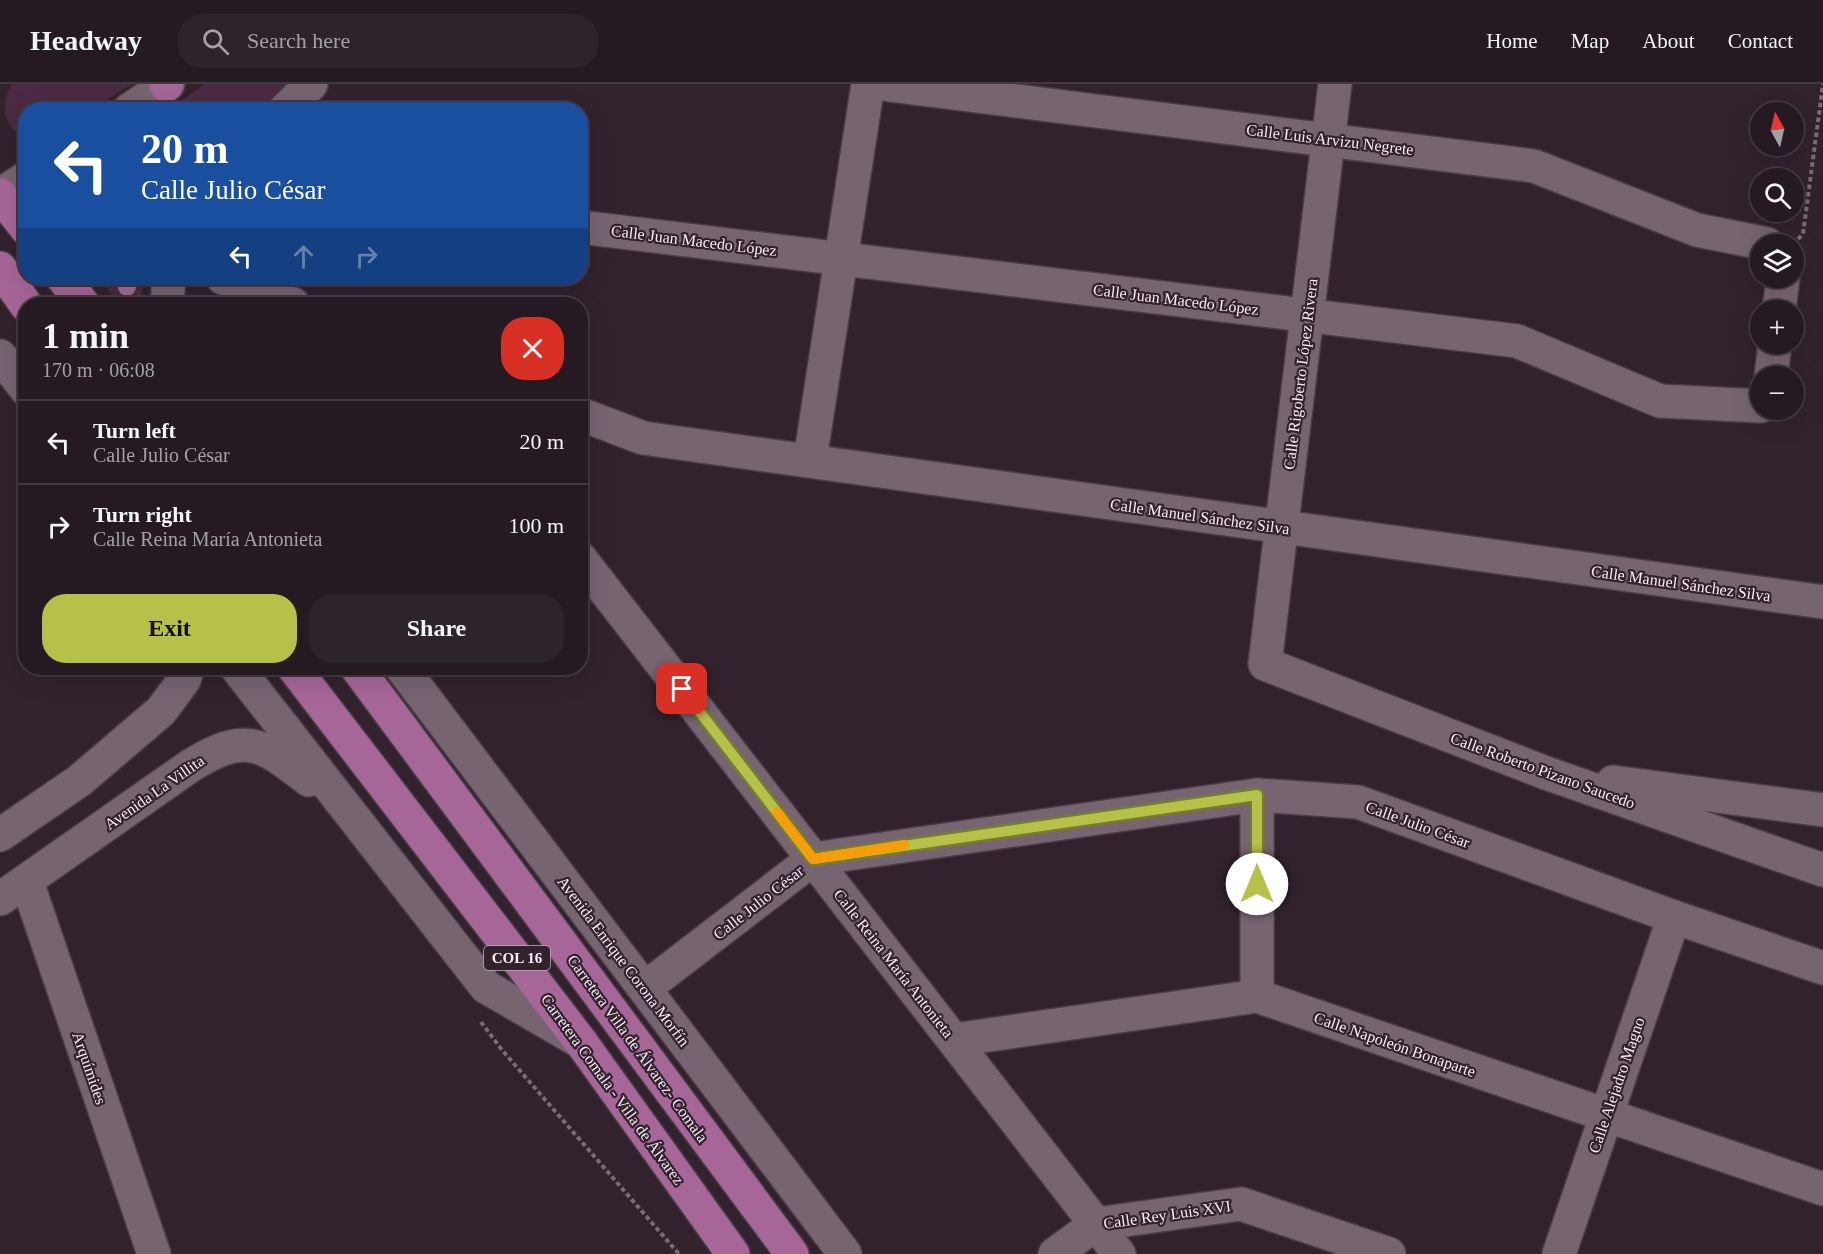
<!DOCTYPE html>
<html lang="en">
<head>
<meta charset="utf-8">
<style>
  :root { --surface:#251a22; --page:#2d232a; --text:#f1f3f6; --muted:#a3a1a5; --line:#423840; --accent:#b6c149 }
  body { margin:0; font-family:"Times New Roman",serif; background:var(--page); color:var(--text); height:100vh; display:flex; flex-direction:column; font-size:22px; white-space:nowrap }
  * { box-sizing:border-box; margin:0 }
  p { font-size:20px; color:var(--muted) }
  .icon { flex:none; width:33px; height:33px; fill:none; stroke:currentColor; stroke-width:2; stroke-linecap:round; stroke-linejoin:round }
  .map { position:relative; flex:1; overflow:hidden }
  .sheet { position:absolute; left:18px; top:213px; width:570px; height:378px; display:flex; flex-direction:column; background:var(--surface); border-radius:24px; box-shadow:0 6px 24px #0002,0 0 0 2px var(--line) }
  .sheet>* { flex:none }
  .guide { position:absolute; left:18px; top:18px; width:570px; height:183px; border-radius:24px; box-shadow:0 6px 24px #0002,0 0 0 2px var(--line); background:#1a4fa0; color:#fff; overflow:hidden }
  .needle { width:39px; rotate:352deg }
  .tools { position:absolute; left:1750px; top:18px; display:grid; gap:12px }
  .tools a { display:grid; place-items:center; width:54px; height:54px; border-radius:50%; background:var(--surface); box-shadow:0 6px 24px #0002,0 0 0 2px var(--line); font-size:30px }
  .pin { position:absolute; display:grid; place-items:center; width:51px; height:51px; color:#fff; margin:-26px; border-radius:12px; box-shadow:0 3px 9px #0006 }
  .me { position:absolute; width:66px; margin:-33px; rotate:0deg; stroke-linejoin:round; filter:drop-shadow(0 0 4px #0008) }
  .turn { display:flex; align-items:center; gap:21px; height:126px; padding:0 24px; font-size:27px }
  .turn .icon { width:78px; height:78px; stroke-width:2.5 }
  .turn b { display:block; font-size:42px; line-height:51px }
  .lanes { display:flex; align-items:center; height:57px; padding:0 24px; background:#0003; justify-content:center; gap:30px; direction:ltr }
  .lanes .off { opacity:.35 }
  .round { display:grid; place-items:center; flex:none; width:63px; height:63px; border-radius:24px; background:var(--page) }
  .head { display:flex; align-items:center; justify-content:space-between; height:102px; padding:0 24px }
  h1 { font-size:36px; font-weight:800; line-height:45px }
  .button { display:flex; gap:12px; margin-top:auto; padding:12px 24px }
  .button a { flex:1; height:69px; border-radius:24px; background:var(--accent); color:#111; font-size:24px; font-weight:800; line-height:69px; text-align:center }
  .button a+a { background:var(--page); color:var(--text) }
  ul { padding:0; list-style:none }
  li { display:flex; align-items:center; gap:18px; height:84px; padding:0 24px; border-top:2px solid var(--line) }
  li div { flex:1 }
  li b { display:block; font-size:22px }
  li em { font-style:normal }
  header { display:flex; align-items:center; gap:36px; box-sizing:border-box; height:84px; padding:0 30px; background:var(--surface); border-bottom:2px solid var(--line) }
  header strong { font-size:28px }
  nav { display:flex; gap:33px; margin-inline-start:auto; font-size:21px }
  .search { width:420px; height:54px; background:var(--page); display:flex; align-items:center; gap:15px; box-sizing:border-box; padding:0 21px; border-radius:24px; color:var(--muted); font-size:22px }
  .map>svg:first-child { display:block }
  .green { fill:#4b2b43 }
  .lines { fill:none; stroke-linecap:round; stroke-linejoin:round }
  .minor-casing { stroke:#4a3d46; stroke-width:36 }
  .major-casing { stroke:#4a3d46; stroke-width:36 }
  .path { stroke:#796c75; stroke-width:4; stroke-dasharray:4.5 3; stroke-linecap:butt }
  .minor { stroke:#766471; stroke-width:33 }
  .major { stroke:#a66697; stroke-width:33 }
  .tree { fill:#a06e93 }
  .route-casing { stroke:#767d2f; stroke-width:15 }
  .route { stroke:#b6c149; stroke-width:10 }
  .slow { stroke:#f59e0b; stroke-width:10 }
  .labels { text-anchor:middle; stroke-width:4.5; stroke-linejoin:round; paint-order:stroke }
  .shield { fill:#31222d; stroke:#bcb0b9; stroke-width:1.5 }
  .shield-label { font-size:15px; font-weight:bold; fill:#f8edf5 }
  .street-label { font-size:16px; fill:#f8edf5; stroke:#31222d }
</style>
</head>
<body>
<header>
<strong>Headway</strong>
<div class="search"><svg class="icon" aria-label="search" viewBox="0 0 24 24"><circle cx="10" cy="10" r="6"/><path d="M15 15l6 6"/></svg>Search here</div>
<nav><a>Home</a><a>Map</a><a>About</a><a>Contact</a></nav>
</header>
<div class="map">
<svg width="1823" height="1170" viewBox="0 0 1823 1170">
  <rect width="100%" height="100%" fill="#31222d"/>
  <g class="green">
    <path d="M12 0H133L91 25 26 26 25 53C3 45 0 18 12 0Z"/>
    <path d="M205 0H289L261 25 167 26Z"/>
    <path d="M100 194H143L141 220H118Z"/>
  </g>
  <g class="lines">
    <defs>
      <g id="minor">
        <path d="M881 0 1534 82 1697 146 1767 160"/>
        <path d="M1335 0 1265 580 1546 689 1823 786"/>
        <path d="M129 26 168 0"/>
        <path d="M285 26 311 0"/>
        <path d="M0 111 26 94"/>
        <path d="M580 143 1517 257 1660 317 1761 322"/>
        <path d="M223 194 293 220"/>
        <path d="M167 220 169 194"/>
        <path d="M1779 226 1783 194"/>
        <path d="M0 272 26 305"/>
        <path d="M1771 292 1775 260"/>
        <path d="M580 330 643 354 1823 518"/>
        <path d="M810 376 868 0"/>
        <path d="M580 474 1119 1170"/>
        <path d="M237 584 486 903 581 958"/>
        <path d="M402 584 845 1170"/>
        <path d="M1613 698 1823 726"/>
        <path d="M0 751 79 697 161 627 184 596 188 584"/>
        <path d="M27 798 154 1170"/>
        <path d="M0 815 190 682C246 647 261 659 309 696"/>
        <path d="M645 904 813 775 1257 711 1358 718 1674 833 1823 884"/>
        <path d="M1257 912V711"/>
        <path d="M954 956 1257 912 1823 1105"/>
        <path d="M1055 1170 1096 1140 1241 1120 1389 1170"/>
        <path d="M1559 1170 1674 833"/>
      </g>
      <g id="major">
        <path d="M166 1V0"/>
        <path d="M0 111 26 144"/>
        <path d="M0 184 26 221"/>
        <path d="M63 194 83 220"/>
        <path d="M294 584 581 958 733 1170"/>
        <path d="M357 584 792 1170"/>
      </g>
    </defs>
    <use href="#minor" class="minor-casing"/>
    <use href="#major" class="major-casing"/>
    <g class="path">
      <path d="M1798 155 1803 150 1823 0"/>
      <path d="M481 938 502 966 679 1170"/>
    </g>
    <use href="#minor" class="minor"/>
    <use href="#major" class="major"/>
  </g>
  <circle class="tree" cx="127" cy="203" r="9"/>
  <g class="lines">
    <defs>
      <path id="route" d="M682 605 813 775 1257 711V800"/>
    </defs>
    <use href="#route" class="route-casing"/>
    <use href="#route" class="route"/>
    <path class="slow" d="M777 728 813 775 904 761"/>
  </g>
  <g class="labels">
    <rect class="shield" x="484" y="862" width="66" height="24" rx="4.5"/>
    <g class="shield-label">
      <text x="517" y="879">COL 16</text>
    </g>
    <g class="street-label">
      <text transform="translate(1330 55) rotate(7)" y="6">Calle Luis Arvizu Negrete</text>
      <text transform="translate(694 156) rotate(7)" y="6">Calle Juan Macedo López</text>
      <text transform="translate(1176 215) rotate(7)" y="6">Calle Juan Macedo López</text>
      <text transform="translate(1300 290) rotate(-83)" y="6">Calle Rigoberto López Rivera</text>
      <text transform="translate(1200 432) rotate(8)" y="6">Calle Manuel Sánchez Silva</text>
      <text transform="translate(1681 499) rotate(8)" y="6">Calle Manuel Sánchez Silva</text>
      <text transform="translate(1543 686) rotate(20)" y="6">Calle Roberto Pizano Saucedo</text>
      <text transform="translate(154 708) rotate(-35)" y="6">Avenida La Villita</text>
      <text transform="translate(1418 740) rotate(20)" y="6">Calle Julio César</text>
      <text transform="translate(758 818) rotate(-38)" y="6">Calle Julio César</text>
      <text transform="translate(624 877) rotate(53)" y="6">Avenida Enrique Corona Morfín</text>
      <text transform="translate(894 879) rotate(52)" y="6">Calle Reina María Antonieta</text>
      <text transform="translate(1395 960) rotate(19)" y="6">Calle Napoleón Bonaparte</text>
      <text transform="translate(638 964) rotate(54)" y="6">Carretera Villa de Álvarez- Comala</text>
      <text transform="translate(90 984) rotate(71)" y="6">Arquímides</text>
      <text transform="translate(1616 1001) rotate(-71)" y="6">Calle Alejadro Magno</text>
      <text transform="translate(613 1005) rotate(54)" y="6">Carretera Comala - Villa de Álvarez</text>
      <text transform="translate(1167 1130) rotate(-8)" y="6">Calle Rey Luis XVI</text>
    </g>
  </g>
</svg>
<div class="tools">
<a><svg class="needle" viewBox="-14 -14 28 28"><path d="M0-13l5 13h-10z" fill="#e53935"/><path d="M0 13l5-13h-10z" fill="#a3a1a5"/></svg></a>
<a><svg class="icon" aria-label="search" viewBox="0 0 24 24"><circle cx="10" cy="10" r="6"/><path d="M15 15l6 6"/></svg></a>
<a><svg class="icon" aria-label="layers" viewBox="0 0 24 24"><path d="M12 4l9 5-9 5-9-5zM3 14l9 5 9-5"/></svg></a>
<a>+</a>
<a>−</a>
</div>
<div class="pin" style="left:682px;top:605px;background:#d93025"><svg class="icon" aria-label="arrive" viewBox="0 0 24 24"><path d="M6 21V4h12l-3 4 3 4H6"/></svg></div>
<svg class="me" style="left:1257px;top:800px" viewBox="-20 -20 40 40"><circle r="19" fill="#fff"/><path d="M0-13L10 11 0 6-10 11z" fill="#b6c149"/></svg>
<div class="guide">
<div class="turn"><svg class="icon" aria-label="left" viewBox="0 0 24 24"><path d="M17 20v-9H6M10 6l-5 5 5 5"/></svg><div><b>20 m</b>Calle Julio César</div></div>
<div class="lanes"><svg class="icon" aria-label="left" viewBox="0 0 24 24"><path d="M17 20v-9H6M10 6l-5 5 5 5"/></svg><svg class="icon off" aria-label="ahead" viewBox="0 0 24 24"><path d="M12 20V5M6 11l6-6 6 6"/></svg><svg class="icon off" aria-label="right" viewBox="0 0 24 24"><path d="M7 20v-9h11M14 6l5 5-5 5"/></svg></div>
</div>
<section class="sheet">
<div class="head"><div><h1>1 min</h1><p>170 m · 06:08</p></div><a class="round" style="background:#d93025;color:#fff"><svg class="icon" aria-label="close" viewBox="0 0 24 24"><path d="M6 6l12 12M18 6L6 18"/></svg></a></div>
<ul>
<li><svg class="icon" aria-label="left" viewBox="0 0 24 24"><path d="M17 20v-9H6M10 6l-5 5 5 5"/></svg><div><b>Turn left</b><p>Calle Julio César</p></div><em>20 m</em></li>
<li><svg class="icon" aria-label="right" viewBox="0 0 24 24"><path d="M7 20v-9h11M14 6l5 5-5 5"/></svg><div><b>Turn right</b><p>Calle Reina María Antonieta</p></div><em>100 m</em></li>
</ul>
<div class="button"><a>Exit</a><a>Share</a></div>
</section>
</div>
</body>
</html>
